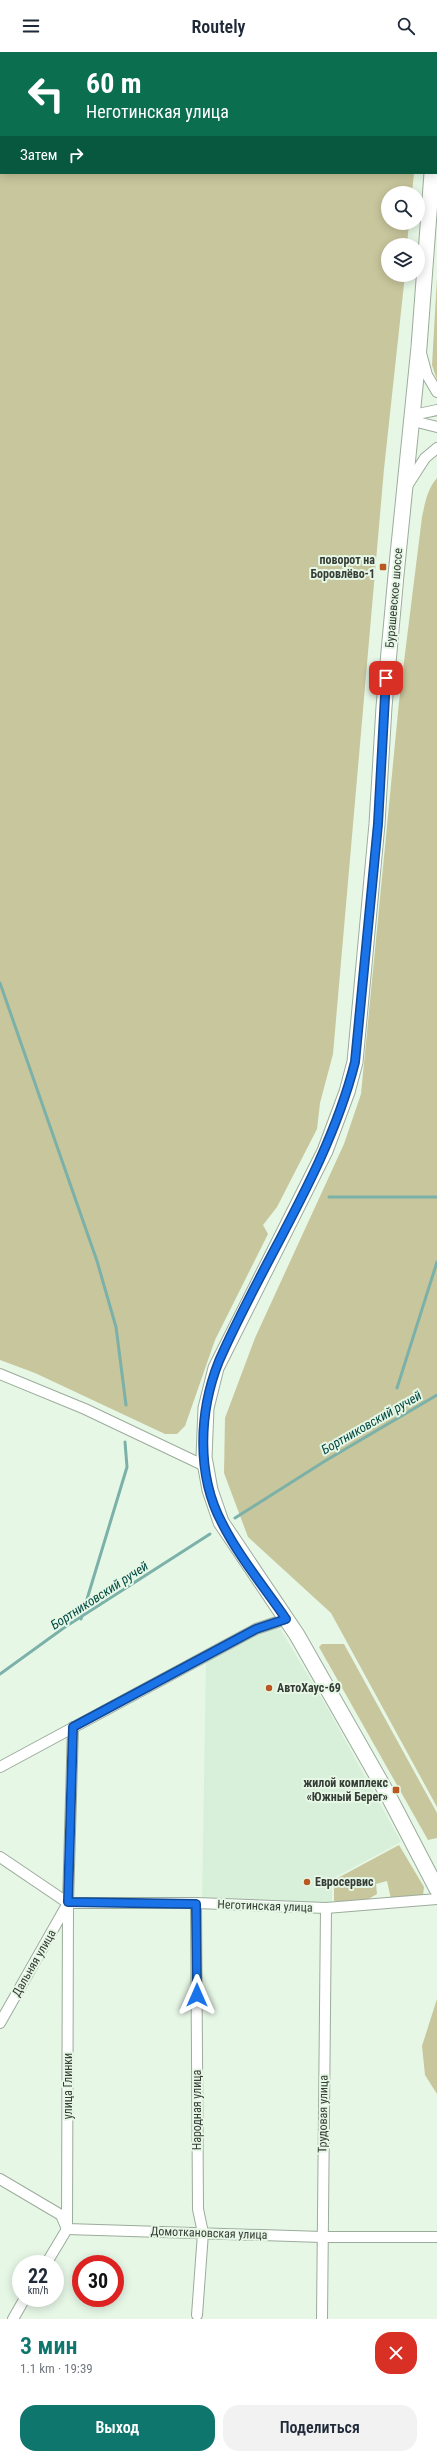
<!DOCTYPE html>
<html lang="ru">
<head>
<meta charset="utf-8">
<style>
  :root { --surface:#fff; --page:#f2f2f3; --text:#1f2937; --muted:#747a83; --accent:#0f766e }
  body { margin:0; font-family:"Roboto Condensed",sans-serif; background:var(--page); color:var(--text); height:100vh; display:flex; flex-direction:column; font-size:15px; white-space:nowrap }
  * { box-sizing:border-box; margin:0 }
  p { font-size:13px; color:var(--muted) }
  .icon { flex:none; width:22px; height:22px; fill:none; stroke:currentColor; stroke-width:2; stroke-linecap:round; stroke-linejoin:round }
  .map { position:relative; height:2267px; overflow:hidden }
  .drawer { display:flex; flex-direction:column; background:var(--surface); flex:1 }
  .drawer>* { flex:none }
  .banner { position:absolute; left:0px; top:0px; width:437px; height:122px; box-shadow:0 2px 10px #0003; background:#0b6e4f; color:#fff; overflow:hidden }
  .fabs { position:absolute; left:381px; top:134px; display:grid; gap:8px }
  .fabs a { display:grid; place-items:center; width:44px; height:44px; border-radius:50%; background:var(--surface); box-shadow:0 2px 10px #0003; font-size:20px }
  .speed { position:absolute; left:12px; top:2203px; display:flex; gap:8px; font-size:20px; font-weight:700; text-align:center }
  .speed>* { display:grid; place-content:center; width:52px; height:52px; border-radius:50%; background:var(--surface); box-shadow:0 2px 10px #0003; line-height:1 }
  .speed small { font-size:10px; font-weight:400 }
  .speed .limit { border:6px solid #d22; background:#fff; color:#111 }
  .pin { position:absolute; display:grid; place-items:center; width:34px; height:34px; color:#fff; margin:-17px; border-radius:8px; box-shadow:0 2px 6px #0006 }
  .me { position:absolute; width:44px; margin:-22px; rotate:0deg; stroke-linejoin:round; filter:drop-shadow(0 0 3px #0008) }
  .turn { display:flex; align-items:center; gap:14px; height:84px; padding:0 20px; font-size:18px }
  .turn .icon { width:52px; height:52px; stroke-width:2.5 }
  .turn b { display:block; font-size:28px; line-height:34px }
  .then { display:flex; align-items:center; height:38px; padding:0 20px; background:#0003; gap:8px; font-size:15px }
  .round { display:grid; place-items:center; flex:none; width:42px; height:42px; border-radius:16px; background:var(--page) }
  .headline { display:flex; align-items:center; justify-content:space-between; height:68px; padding:0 20px }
  h1 { font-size:24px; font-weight:600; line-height:30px; color:var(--accent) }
  .button { display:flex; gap:8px; margin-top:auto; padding:8px 20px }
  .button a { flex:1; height:46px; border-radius:16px; background:var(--accent); color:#fff; font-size:16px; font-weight:600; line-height:46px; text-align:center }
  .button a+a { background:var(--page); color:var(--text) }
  header { display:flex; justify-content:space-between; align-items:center; height:52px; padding:0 20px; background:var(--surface); font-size:18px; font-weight:600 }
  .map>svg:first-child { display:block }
  .built { fill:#d8f0d9 }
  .green { fill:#c8c69c }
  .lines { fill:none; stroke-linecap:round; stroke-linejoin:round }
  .stream { stroke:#7bb1a8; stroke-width:3 }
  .minor-casing { stroke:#9cac9c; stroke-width:12 }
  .primary-casing { stroke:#9cac9c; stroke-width:17 }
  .minor { stroke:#fff; stroke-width:10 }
  .primary { stroke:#fff; stroke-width:15 }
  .route-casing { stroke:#114b97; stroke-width:10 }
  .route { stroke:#1a73e8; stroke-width:7 }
  .poi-dot { fill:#bb5821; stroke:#e6f7e6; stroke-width:1.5 }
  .labels { text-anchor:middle; stroke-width:4; stroke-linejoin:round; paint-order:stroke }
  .poi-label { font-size:12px; font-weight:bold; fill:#363d36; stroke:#e6f7e6; text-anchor:end }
  .street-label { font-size:12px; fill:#363d36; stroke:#e6f7e6 }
  .water-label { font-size:13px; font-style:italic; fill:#044a44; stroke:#e6f7e6 }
</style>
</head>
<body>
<header><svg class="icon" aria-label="menu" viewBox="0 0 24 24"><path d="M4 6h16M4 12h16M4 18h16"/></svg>Routely<svg class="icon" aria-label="search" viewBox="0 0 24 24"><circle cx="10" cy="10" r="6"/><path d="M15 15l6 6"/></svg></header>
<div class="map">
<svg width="437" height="2267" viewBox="0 0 437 2267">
  <rect width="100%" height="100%" fill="#e6f7e6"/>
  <g class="built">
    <path d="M0 0H423L1 1 0 65Z"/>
    <path d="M279 1575 324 1650 401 1790 332 1827V1851L202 1846 206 1610 257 1581Z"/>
  </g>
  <g class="green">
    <path d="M0 65 1 121H414L412 141H388V171H409L407 193H388V223H405L384 417 333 1002 320 1051 317 1077 277 1155 263 1173 268 1182 215 1288 185 1374 177 1382H165L35 1321 0 1308Z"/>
    <path d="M437 226V328L432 313Z"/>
    <path d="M437 426V1755L331 1561 248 1485 224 1421 225 1366 255 1286 344 1092 361 1042 399 650 422 465C425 452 427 437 437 426Z"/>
    <path d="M322 1592H344L437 1761V1786L428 1788 319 1595Z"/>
    <path d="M399 1793 424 1835 423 1844 391 1847 387 1829 376 1832 377 1842 365 1849H334V1828Z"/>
    <path d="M437 1947V2042L425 2023 422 1994Z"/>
  </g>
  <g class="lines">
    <g class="stream">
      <path d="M0 931 97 1209 116 1275 126 1353"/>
      <path d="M329 1145H437"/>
      <path d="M397 1336 437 1210"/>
      <path d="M235 1466 325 1409 437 1343"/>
      <path d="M81 1567 127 1415 125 1390"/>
      <path d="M0 1622 65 1575 210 1482"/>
    </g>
    <defs>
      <g id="minor">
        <path d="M421 301 427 323 437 340"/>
        <path d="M437 358 418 362 413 369 437 375"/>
        <path d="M407 434 425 406 437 396"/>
        <path d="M0 1322 85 1357 205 1414"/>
        <path d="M0 1715 256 1577 286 1567"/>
        <path d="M0 1805 68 1851 67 2177 46 2212"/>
        <path d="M68 1851H196L326 1856 437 1847"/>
        <path d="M196 1851 198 2157 203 2181 197 2263"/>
        <path d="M0 1971 68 1851 73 1675"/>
        <path d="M0 2127 61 2163 67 2177 322 2185H437"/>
        <path d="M13 2267 25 2246"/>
        <path d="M322 2267 326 1856"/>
      </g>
      <g id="primary">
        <path d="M436 72 437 60"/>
        <path d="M432 121 419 295 396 523 384 655 377 772 355 1010 347 1040 325 1099 216 1316 206 1356 204 1405 210 1438 221 1470 297 1583 388 1743 437 1837"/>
      </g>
    </defs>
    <use href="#minor" class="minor-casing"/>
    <use href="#primary" class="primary-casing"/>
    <use href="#minor" class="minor"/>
    <use href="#primary" class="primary"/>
  </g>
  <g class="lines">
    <defs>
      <path id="route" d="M197 1943 196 1852 68 1850 73 1675 256 1577 286 1567C265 1536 239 1505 222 1471 196 1422 199 1359 219 1309 263 1208 328 1117 355 1010L378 772 386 626"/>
    </defs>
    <use href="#route" class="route-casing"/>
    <use href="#route" class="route"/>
  </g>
  <g class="poi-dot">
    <rect x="379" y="511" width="8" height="8" rx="2"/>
    <circle cx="269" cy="1636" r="4"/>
    <rect x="392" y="1734" width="8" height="8" rx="2"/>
    <circle cx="307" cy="1830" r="4"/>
  </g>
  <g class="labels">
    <g class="poi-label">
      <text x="375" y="512">поворот на<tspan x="375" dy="14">Боровлёво-1</tspan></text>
      <text x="277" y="1640" text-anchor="start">АвтоХаус-69</text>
      <text x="388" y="1735">жилой комплекс<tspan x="388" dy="14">«Южный Берег»</tspan></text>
      <text x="315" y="1834" text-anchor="start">Евросервис</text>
    </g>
    <g class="street-label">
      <text transform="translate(394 546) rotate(-85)" y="4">Бурашевское шоссе</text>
      <text transform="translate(265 1854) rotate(2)" y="4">Неготинская улица</text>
      <text transform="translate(34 1911) rotate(-60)" y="4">Дальняя улица</text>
      <text transform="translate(68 2034) rotate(-90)" y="4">улица Глинки</text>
      <text transform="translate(197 2058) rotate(-90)" y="4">Народная улица</text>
      <text transform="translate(323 2062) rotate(-89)" y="4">Трудовая улица</text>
      <text transform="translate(209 2181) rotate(2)" y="4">Домоткановская улица</text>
    </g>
    <g class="water-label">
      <text transform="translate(371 1370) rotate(-30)" y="5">Бортниковский ручей</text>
      <text transform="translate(99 1543) rotate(-33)" y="5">Бортниковский ручей</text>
    </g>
  </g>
</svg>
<div class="fabs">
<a><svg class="icon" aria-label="search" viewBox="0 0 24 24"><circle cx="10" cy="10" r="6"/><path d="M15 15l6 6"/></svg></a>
<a><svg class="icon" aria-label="layers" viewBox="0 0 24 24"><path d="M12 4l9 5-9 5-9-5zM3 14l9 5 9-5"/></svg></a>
</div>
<div class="speed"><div>22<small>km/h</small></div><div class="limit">30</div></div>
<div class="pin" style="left:386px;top:626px;background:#d93025"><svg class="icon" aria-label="arrive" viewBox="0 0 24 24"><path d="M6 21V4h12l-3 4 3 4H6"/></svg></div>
<svg class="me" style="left:197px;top:1943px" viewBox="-20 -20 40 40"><path d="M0-17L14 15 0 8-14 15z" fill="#1a73e8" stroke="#fff" stroke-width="4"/></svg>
<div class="banner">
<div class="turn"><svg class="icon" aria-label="left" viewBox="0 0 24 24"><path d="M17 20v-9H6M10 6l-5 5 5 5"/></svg><div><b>60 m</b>Неготинская улица</div></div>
<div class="then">Затем<svg class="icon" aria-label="right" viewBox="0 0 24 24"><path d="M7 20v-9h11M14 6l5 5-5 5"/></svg></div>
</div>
</div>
<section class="drawer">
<div class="headline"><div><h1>3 мин</h1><p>1.1 km · 19:39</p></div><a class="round" style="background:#d93025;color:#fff"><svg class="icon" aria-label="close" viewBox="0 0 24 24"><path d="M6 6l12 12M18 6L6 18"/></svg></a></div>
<div class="button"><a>Выход</a><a>Поделиться</a></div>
</section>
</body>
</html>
